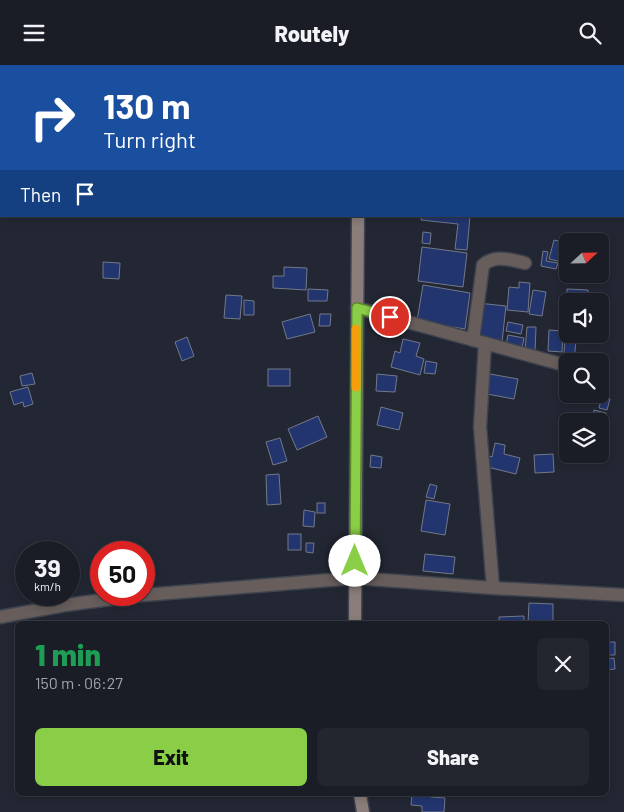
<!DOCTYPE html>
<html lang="en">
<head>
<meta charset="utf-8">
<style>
  :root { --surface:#1a1d26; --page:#23262e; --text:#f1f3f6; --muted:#9fa2a7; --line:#383b43; --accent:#8ace47 }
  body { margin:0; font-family:Barlow,sans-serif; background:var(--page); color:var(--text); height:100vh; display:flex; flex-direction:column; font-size:19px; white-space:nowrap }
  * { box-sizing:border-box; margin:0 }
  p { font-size:16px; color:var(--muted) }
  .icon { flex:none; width:28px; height:28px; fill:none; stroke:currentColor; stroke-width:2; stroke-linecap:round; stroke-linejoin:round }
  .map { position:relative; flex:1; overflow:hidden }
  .panel { position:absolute; left:15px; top:556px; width:594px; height:175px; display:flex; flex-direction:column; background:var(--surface); border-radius:8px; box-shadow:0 2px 8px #0003,0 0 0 1px var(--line) }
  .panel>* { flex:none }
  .hud { position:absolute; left:0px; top:0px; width:625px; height:152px; box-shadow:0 2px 8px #0003,0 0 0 1px var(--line); background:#1a4fa0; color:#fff; overflow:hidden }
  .needle { width:32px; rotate:68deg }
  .tools { position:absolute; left:559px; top:168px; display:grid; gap:10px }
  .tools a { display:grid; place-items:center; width:50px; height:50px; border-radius:8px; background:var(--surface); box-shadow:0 2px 8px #0003,0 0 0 1px var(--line); font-size:25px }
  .speed { position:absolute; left:15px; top:476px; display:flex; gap:10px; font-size:25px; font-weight:700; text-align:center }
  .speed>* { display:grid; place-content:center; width:65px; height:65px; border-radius:50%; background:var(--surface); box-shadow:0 2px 8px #0003,0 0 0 1px var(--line); line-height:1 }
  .speed small { font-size:12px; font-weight:400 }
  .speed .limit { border:8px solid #d22; background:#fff; color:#111 }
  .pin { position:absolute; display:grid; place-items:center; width:42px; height:42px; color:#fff; margin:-21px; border:2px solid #fff; border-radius:50%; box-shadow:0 1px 5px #0007 }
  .me { position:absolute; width:55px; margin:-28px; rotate:0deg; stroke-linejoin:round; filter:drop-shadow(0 0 4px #0008) }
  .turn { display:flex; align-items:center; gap:18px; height:105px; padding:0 20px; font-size:22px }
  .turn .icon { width:65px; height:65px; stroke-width:2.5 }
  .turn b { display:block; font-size:35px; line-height:42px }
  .then { display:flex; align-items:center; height:48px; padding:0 20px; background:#0003; gap:10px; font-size:19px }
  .round { display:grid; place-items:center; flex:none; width:52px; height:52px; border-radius:8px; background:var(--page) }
  .head { display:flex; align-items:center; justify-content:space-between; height:85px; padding:0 20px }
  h1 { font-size:30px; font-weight:800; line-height:38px; color:#1e9e55 }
  .cta { display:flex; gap:10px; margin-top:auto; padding:10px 20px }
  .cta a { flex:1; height:58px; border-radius:8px; background:var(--accent); color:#111; font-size:20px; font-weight:800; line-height:58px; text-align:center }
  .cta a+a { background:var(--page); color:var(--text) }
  header { display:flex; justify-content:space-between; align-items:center; height:65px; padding:0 20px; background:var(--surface); font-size:22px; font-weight:800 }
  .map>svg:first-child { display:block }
  .building { fill:#22356e; stroke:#737989 }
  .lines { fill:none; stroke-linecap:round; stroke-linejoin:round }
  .street-casing { stroke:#3e434f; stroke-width:15 }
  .secondary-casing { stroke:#3e434f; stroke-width:15 }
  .street { stroke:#675e5c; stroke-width:12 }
  .secondary { stroke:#8a7d7a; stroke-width:12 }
  .route-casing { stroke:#5a862e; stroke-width:12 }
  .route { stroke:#8ace47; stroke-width:9 }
  .slow { stroke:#f59e0b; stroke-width:9 }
</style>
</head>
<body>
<header><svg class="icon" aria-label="menu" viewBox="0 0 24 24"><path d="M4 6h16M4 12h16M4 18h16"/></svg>Routely<svg class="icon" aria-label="search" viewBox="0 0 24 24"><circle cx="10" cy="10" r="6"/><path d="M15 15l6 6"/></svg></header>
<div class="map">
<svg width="624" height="747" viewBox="0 0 624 747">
  <rect width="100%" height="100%" fill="#222733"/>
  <g class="building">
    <path d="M422 151H470L467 185 455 184 458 159 421 155Z"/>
    <path d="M423 167 431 168 430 179 422 178Z"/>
    <path d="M554 175 567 178 562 197 549 194Z"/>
    <path d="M422 182 467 188 463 222 418 216Z"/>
    <path d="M543 186 548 187 546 196 558 198 556 204 541 201Z"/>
    <path d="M103 197 120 198 119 214 103 213Z"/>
    <path d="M284 202 307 203 306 225 273 223V211H284Z"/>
    <path d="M519 217 530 218 528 247 507 245 509 222 519 223Z"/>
    <path d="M423 220 470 228 465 264 417 256Z"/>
    <path d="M308 224 328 225 327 236H308Z"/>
    <path d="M567 224 588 225V236H568V248H566Z"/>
    <path d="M533 225 546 227 542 251 529 249Z"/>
    <path d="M226 230 242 231 240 254 224 253Z"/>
    <path d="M244 235 254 236V250H244Z"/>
    <path d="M478 238 506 241 502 277 475 274Z"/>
    <path d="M310 249 315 267 287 274 282 257Z"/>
    <path d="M320 249H331L330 261H319Z"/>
    <path d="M508 257 523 260 521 269 506 266Z"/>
    <path d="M527 262H536L535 287 525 286Z"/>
    <path d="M566 263 568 269H592L591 277 576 276 574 296 563 298Z"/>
    <path d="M549 265 563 266 562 287 548 286Z"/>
    <path d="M508 270 524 273 522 283 506 280Z"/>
    <path d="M187 272 194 291 182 296 175 277Z"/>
    <path d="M403 274 420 278 416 291 424 294 420 310 391 302 395 286 400 288Z"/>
    <path d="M426 296 437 298 435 309 424 308Z"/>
    <rect x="268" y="304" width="22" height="17"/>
    <path d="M32 308 35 319 22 321 20 311Z"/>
    <path d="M377 309 397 311 395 327 376 326Z"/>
    <path d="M490 309 518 314 514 334 487 329Z"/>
    <path d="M28 322 33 339 24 342 23 337 14 340 10 327Z"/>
    <path d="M602 332 610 334 607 345 599 343Z"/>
    <path d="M381 342 403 348 399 365 377 360Z"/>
    <path d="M594 345 606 348 603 358 600 356H592Z"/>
    <path d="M318 351 327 372 297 385 288 364Z"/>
    <path d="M280 373 287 396 273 400 266 377Z"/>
    <path d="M495 378 505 380 504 389 520 393 516 409 483 401 486 390 492 392Z"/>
    <path d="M553 389 554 407 535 408 534 390Z"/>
    <path d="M371 390 382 392 381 403 370 402Z"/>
    <path d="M279 409 281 439 267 440 266 410Z"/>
    <path d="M430 419 437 421 434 434 426 432Z"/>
    <path d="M426 435 450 439 445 470 421 466Z"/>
    <rect x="317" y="438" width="8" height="10"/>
    <path d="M304 445 315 447 314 462 303 461Z"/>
    <rect x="288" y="469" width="13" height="16"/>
    <path d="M306 478H314L313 488 306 487Z"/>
    <path d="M425 489 455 492 453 509 423 506Z"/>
    <path d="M529 538 553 539V559H528Z"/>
    <path d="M524 551V559H499V552Z"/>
    <path d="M608 577H615V590H609Z"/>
    <path d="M614 593 615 604 606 605V594Z"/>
    <path d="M412 729H431V732L445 733 444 747H422V741L411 740Z"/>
  </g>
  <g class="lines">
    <defs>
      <g id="street">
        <path d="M0 104H1"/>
        <path d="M357 243 568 301"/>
        <path d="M473 275 483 200C495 189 511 195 525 198"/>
        <path d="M485 278 480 362 493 523"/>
        <path d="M144 530 355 513 493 523 624 530"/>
        <path d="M0 552 65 540 142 530"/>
      </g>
      <g id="secondary">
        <path d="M359 1V0"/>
        <path d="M355 559 358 151"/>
        <path d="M360 729 363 747"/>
      </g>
    </defs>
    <use href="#street" class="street-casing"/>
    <use href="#secondary" class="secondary-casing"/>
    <use href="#street" class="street"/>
    <use href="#secondary" class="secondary"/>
  </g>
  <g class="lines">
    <defs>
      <path id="route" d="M355 496 357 243 390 252"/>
    </defs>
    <use href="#route" class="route-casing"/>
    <use href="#route" class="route"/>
    <path class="slow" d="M356 322V264"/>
  </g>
</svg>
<div class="tools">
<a><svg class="needle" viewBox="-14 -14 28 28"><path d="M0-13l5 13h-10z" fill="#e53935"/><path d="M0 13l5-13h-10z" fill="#9fa2a7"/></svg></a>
<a><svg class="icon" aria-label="sound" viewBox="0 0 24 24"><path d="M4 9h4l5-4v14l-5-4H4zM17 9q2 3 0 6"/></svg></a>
<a><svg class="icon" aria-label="search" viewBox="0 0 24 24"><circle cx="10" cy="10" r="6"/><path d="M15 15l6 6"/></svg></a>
<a><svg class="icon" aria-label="layers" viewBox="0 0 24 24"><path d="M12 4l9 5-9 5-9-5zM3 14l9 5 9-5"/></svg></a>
</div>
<div class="speed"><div>39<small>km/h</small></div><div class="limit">50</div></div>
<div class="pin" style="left:390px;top:252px;background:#d93025"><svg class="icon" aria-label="arrive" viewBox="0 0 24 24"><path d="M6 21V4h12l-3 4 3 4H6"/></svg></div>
<svg class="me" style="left:355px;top:496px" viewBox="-20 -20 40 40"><circle r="19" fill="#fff"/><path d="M0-13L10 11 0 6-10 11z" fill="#8ace47"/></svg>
<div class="hud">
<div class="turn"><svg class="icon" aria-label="right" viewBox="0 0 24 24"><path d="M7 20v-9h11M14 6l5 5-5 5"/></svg><div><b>130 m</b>Turn right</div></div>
<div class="then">Then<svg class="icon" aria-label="arrive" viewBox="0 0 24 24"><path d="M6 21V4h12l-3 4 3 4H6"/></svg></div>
</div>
<section class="panel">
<div class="head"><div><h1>1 min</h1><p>150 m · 06:27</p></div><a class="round"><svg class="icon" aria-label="close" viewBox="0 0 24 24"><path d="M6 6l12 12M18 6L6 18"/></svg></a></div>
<div class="cta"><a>Exit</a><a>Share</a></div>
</section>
</div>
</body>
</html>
